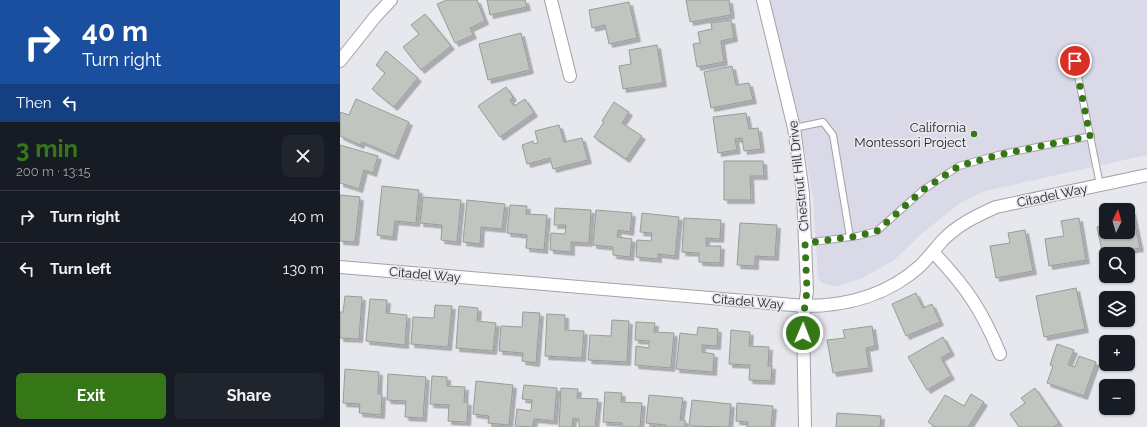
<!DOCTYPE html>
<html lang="en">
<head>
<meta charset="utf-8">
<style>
  :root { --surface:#171b24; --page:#20242c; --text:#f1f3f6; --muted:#9ea1a6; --line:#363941; --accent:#357716 }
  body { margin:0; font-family:Raleway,sans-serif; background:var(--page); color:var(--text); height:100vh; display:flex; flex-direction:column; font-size:15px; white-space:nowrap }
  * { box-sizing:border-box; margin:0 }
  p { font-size:13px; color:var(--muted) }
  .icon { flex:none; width:22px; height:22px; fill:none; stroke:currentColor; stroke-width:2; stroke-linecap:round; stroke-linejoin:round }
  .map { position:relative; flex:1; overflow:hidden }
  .sheet { display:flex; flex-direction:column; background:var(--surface); width:340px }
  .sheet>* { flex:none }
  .top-card { background:#1a4fa0; color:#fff; overflow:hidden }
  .needle { width:26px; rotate:5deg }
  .buttons { position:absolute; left:759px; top:203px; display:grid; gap:8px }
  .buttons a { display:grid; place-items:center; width:36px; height:36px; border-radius:6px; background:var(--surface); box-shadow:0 1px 3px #0004; font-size:20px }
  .pin { position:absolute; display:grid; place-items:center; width:34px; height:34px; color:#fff; margin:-17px; border:2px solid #fff; border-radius:50%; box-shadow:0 1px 4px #0007 }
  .me { position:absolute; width:44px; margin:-22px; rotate:1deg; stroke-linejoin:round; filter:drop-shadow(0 0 3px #0008) }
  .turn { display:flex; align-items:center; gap:14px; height:84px; padding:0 16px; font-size:18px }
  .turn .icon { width:52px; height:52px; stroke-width:2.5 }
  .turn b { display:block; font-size:28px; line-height:34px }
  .then { display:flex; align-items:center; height:38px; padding:0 16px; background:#0003; gap:8px; font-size:15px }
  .round { display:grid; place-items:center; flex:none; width:42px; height:42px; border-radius:6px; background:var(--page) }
  .overview { display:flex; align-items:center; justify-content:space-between; height:68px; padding:0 16px }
  h1 { font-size:24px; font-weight:700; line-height:30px; color:var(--accent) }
  .action { display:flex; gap:8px; margin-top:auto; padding:8px 16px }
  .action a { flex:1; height:46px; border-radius:6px; background:var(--accent); color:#fff; font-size:16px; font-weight:700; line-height:46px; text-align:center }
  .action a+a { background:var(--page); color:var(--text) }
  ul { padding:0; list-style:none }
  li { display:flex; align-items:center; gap:12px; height:52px; padding:0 16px; border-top:1px solid var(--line) }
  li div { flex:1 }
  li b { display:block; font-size:15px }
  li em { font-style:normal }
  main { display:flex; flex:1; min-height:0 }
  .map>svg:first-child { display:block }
  .built { fill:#d9d9e7 }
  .building { fill:#c1c5c0; stroke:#989c97; filter:url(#shadow) }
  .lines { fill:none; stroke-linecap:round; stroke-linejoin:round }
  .service-casing { stroke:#a2a2a8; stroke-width:8 }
  .minor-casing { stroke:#a2a2a8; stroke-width:14 }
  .service { stroke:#fff; stroke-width:6 }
  .minor { stroke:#fff; stroke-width:12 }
  .route { stroke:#357716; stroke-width:7; stroke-dasharray:0 12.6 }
  .poi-dot { fill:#357716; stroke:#e7e7ee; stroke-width:1.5 }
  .labels { text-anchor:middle; stroke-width:3.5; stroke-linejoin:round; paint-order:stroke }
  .poi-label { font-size:13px; fill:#27282a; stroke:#e7e7ee; text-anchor:end }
  .street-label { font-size:13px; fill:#27282a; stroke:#e7e7ee }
</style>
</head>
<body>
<main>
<section class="sheet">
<div class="top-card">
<div class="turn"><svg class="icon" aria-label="right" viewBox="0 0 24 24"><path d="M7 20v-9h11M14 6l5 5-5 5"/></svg><div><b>40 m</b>Turn right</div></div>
<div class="then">Then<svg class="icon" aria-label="left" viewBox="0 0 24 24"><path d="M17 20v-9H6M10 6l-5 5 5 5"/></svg></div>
</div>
<div class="overview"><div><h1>3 min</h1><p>200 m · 13:15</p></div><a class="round"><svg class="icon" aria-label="close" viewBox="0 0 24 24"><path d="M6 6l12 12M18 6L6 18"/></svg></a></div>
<ul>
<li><svg class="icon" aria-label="right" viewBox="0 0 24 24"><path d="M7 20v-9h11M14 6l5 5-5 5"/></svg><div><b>Turn right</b></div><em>40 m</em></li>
<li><svg class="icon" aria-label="left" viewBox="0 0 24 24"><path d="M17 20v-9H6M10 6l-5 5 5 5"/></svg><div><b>Turn left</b></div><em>130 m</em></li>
</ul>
<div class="action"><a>Exit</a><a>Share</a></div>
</section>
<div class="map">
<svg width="807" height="427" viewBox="0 0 807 427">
  <defs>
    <filter id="shadow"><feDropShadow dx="3.5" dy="3.5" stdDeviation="0" flood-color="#0004"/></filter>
  </defs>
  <rect width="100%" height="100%" fill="#e7e7ee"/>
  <path class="built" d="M425 0H807V155L645 191 620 203 586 230 554 260 523 278 498 286 489 285 482 283 478 277 473 198 458 112Z"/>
  <g class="building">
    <path d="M107 0H137L145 21 130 28 133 35 115 43 97 4Z"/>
    <path d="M147 0H185L187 7 150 15Z"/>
    <path d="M346 0H389L391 15 350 22Z"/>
    <path d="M289 2 297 38 269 44 265 25 252 28 249 10Z"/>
    <path d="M85 14 111 46 81 70 63 47 79 34 71 25Z"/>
    <path d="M391 20 394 38 381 41 384 62 357 67 353 44 360 43 358 32 372 29 371 23Z"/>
    <path d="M181 33 190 70 148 80 139 44Z"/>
    <path d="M317 45 323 83 283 89 279 66 291 64 289 50Z"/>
    <path d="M46 51 78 78 54 107 32 89 45 73 36 65Z"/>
    <path d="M392 66 396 85 409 83 413 100 371 108 364 72Z"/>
    <path d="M166 87 173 97 170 100 174 106 185 99 194 113 160 137 138 106Z"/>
    <path d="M16 99 69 122 55 156 22 142 20 145 0 136V112L9 115Z"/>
    <path d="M274 102 289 112 282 123 302 136 286 159 254 137 264 122 262 121Z"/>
    <path d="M406 113 409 129 418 128 421 149 404 151 402 138 395 139 397 150 378 153 373 117Z"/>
    <path d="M219 125 224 142 242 138 248 160 213 169 210 158 187 164 182 145 193 141 194 144 198 143 195 131Z"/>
    <path d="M0 145 38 156 33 173 24 170 19 189 0 183Z"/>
    <path d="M384 161H423L424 176H410L411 200H384Z"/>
    <path d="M42 186 79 190 76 223 55 221 53 237 37 235Z"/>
    <path d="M0 195 20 197 15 242 0 241Z"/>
    <path d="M83 197 121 200 117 242 101 240 102 225 80 223Z"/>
    <path d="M127 200 165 204 162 229 141 227 140 244 123 242Z"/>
    <path d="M170 205 187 206 186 214 207 215 204 250 186 248 187 235 167 233Z"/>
    <path d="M215 208 251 210 249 243 231 242V252L210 250 211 233 225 234 226 225H214Z"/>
    <path d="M256 210 292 213 290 232 278 230 277 237 292 239 290 257 273 255V247L253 245Z"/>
    <path d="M788 211H792L800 248 766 254 763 256 757 227 766 225V232H788Z"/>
    <path d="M302 213 339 217 335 256 318 254V259L296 257 297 240 311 241 312 233 300 232Z"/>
    <path d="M344 218 381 220 380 239 366 238V246H381L380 263 359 262V253L342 252Z"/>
    <path d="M739 218 746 260 709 266 705 239 724 236 721 221Z"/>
    <path d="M400 223 437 225 435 257 415 256V266L397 265Z"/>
    <path d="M685 230 693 271 656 278 650 246 670 243 668 233Z"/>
    <path d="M736 288 745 329 704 337 696 296Z"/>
    <path d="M576 293 583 308 592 304 600 322 566 336 552 304Z"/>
    <path d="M5 296 22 297 19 339 0 338V312H3Z"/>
    <path d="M30 299 47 300 46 313 67 315 65 345 26 341Z"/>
    <path d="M95 305 112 306 108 347 71 344 73 317 94 318Z"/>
    <path d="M119 306 138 308 137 321 156 323 153 351 116 348Z"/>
    <path d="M183 312 200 313 196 363 182 361 183 353 159 351 161 326 182 327Z"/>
    <path d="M207 314 225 315V330L244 331 242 358 205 356Z"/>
    <path d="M272 320 289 321 287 362 248 360 250 335 271 336Z"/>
    <path d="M296 322 315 323 314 332 334 333 331 368 295 365 296 346 309 348V341L295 340Z"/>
    <path d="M532 326 535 346 526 348 529 368 493 373 487 340 505 338 503 330Z"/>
    <path d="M358 327 378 329 377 346 362 345V352L374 354 373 372 336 369 340 333 357 335Z"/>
    <path d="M391 330 410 332 409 346 429 347 428 366H432L431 381 409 380 410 365 389 364Z"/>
    <path d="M603 337 611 352 601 358 611 376 587 390 568 357Z"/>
    <path d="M717 344 734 350 728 365 735 367 739 356 756 362 744 396 707 383 713 366 710 365Z"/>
    <path d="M5 369 39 372 38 394H42L41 415 19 413 20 404 3 403Z"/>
    <path d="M48 374 86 377 83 418 65 417 66 401 47 400Z"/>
    <path d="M92 376 107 377V386L125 387 124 402H128L127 422 108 421 109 405 90 404Z"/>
    <path d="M136 381 173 385 169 425 148 423 149 416 133 414Z"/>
    <path d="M184 385 217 388 214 421 194 419 193 427 175 426 177 409 191 411 192 400 182 399Z"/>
    <path d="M221 388 238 389 237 398 258 399 255 427H239V419L233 418 232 427H219Z"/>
    <path d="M695 388 719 423 713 427H679L670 414 685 403 681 398Z"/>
    <path d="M265 392 282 393 281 402 302 403 300 427H282V423L263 422Z"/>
    <path d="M631 394 644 402 628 427H596L588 422 605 395 624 406Z"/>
    <path d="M309 395 343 398 340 420H345V427H326V425L306 423Z"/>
    <path d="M352 400 391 404 389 427 349 426Z"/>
    <path d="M397 403 433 406 431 427H407L408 422 396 421Z"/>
    <path d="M497 413 541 416 540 427H496Z"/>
  </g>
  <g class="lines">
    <defs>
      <g id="service">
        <path d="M735 61 760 185"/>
        <path d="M454 128 483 122 493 135 510 237"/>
        <path d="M465 243 518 236 537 231 583 190 619 166 658 155 751 136"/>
      </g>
      <g id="minor">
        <path d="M211 0 230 76"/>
        <path d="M423 0 454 128 463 193 467 291 463 319 465 427"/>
        <path d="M0 61 35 17 51 0"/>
        <path d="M593 252C626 287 642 310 660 354"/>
        <path d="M0 267 465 306C506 306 548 295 580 266 588 258 595 249 602 241 617 225 636 216 656 207L807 175"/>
      </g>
    </defs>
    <use href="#service" class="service-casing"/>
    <use href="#minor" class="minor-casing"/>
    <use href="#service" class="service"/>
    <use href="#minor" class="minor"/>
  </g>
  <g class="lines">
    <path class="route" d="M463 333V319L467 291 465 243 518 236 537 231 583 190 619 166 658 155 750 136 735 61"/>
  </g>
  <circle class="poi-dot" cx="634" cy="134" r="4"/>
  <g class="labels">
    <g class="poi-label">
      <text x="626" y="132">California<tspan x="626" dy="15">Montessori Project</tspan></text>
    </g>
    <g class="street-label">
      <text transform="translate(458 176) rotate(-96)" y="5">Chestnut Hill Drive</text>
      <text transform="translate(712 195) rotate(-12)" y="5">Citadel Way</text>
      <text transform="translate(85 274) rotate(5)" y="5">Citadel Way</text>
      <text transform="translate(408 301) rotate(5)" y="5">Citadel Way</text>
    </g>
  </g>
</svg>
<div class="buttons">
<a><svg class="needle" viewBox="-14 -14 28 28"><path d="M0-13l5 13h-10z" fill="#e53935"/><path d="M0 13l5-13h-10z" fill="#9ea1a6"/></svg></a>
<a><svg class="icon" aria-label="search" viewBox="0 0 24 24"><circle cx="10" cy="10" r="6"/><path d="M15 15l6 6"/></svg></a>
<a><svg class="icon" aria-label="layers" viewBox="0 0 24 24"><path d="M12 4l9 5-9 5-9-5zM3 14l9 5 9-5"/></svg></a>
<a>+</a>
<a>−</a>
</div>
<div class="pin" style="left:735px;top:61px;background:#d93025"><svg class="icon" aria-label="arrive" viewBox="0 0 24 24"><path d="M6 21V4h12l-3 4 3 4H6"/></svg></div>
<svg class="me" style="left:463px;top:333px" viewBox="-20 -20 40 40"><circle r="17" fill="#357716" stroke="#fff" stroke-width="3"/><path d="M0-11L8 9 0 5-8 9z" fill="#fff"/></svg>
</div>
</main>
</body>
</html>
